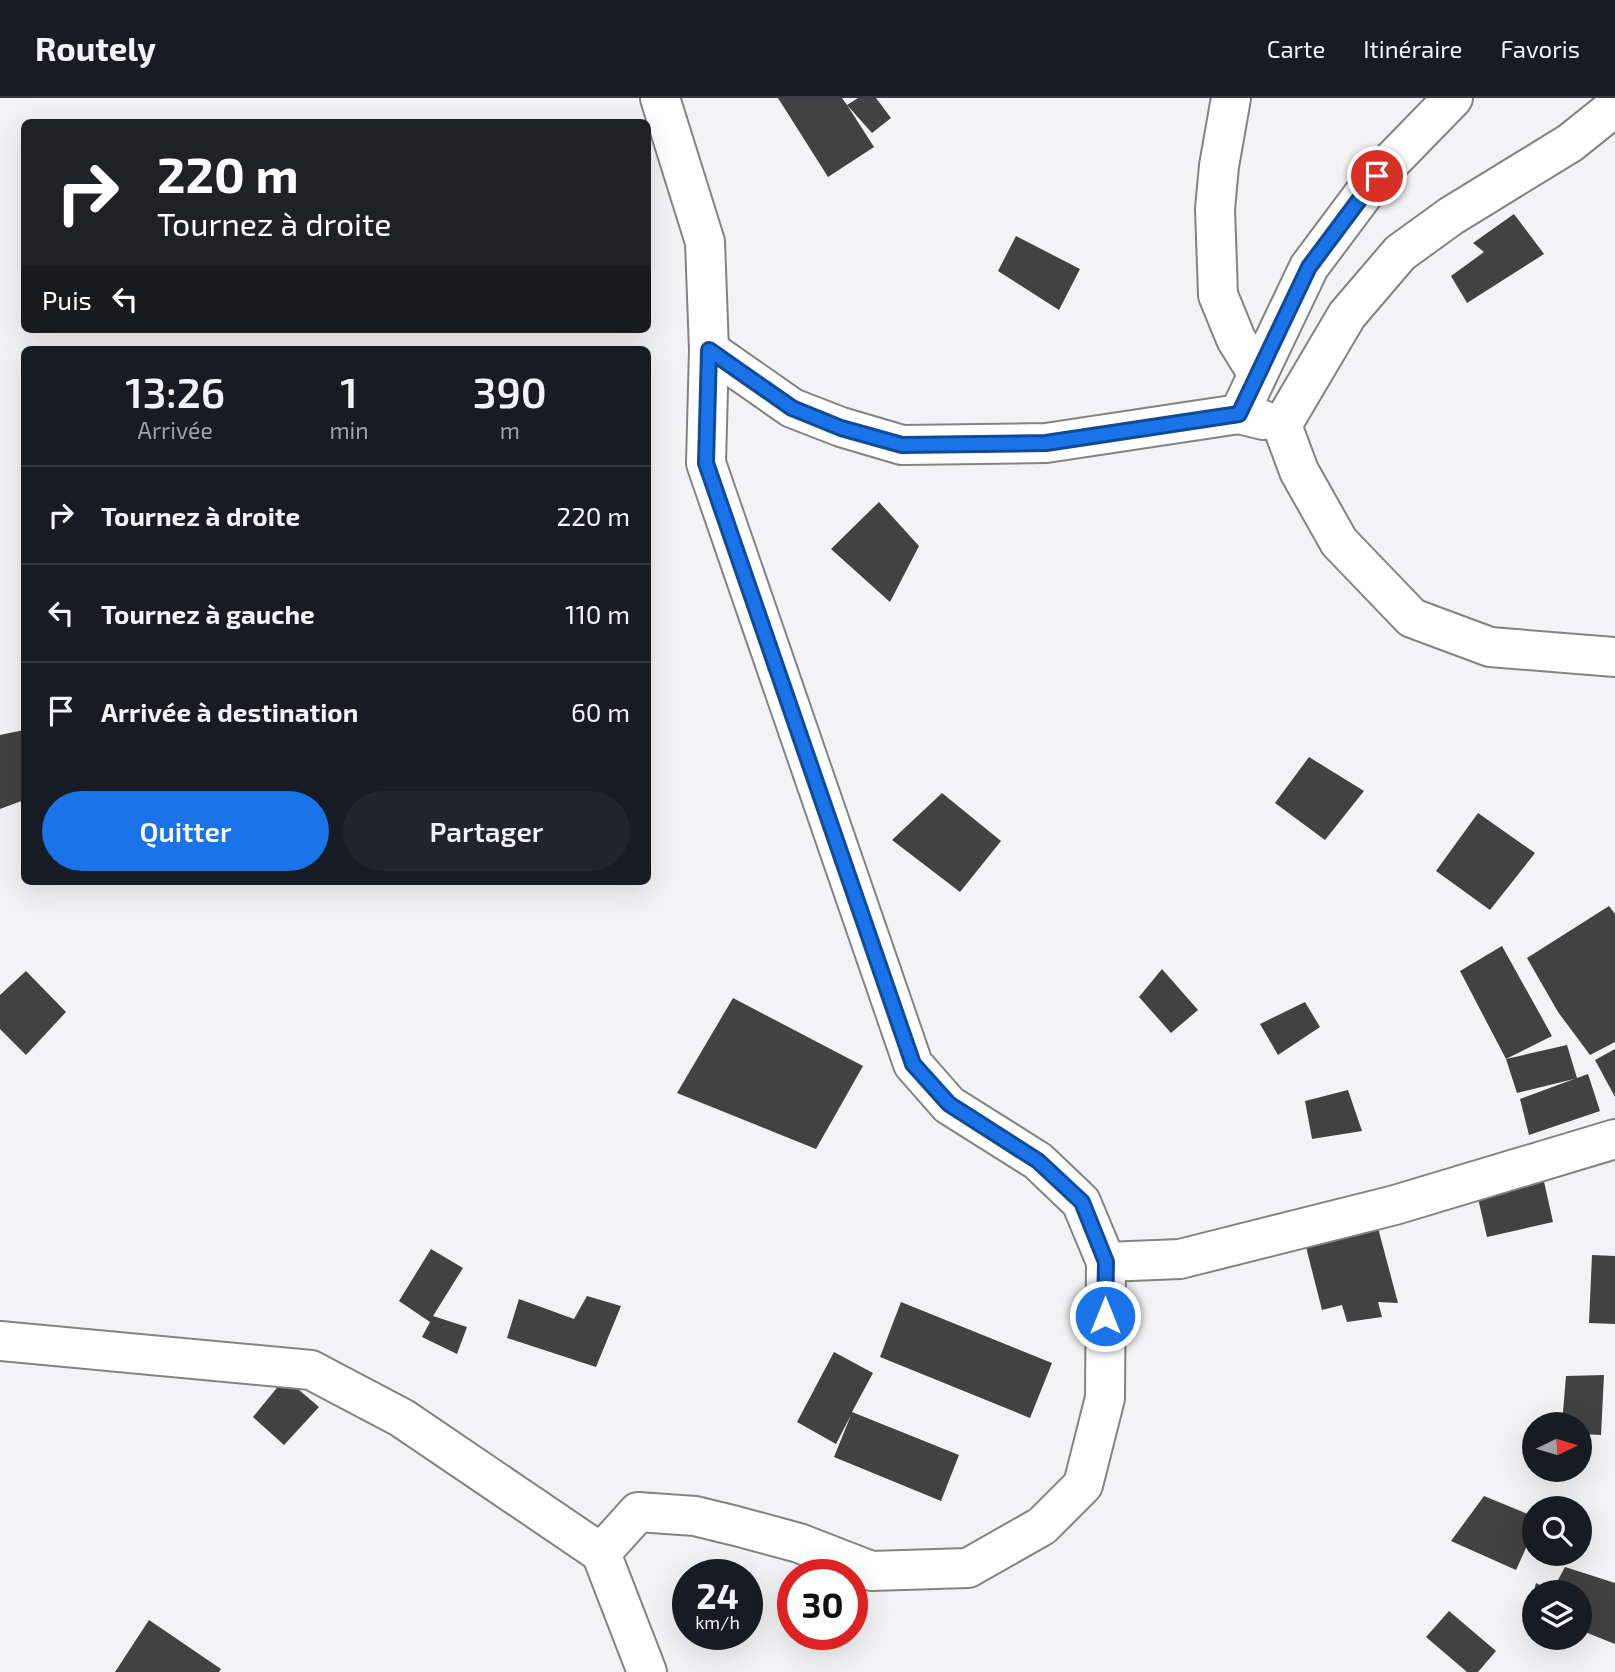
<!DOCTYPE html>
<html lang="fr">
<head>
<meta charset="utf-8">
<style>
  :root { --surface:#171b24; --page:#20242c; --text:#f1f3f6; --muted:#9ea1a6; --line:#363941; --accent:#1a73e8 }
  body { margin:0; font-family:"Exo 2",sans-serif; background:var(--page); color:var(--text); height:100vh; display:flex; flex-direction:column; font-size:26px; white-space:nowrap }
  * { box-sizing:border-box; margin:0 }
  p { font-size:23px; color:var(--muted) }
  .icon { flex:none; width:38px; height:38px; fill:none; stroke:currentColor; stroke-width:2; stroke-linecap:round; stroke-linejoin:round }
  .map { position:relative; flex:1; overflow:hidden }
  .side { position:absolute; left:21px; top:248px; width:630px; height:539px; display:flex; flex-direction:column; background:var(--surface); border-radius:10px; box-shadow:0 7px 28px #0002 }
  .side>* { flex:none }
  .hud { position:absolute; left:21px; top:21px; width:630px; height:214px; border-radius:10px; box-shadow:0 7px 28px #0002; background:#202124; color:#fff; overflow:hidden }
  .needle { width:46px; rotate:85deg }
  .buttons { position:absolute; left:1522px; top:1314px; display:grid; gap:14px }
  .buttons a { display:grid; place-items:center; width:70px; height:70px; border-radius:50%; background:var(--surface); box-shadow:0 7px 28px #0002; font-size:35px }
  .speed { position:absolute; left:672px; top:1461px; display:flex; gap:14px; font-size:35px; font-weight:700; text-align:center }
  .speed>* { display:grid; place-content:center; width:91px; height:91px; border-radius:50%; background:var(--surface); box-shadow:0 7px 28px #0002; line-height:1 }
  .speed small { font-size:18px; font-weight:400 }
  .speed .limit { border:10px solid #d22; background:#fff; color:#111 }
  .pin { position:absolute; display:grid; place-items:center; width:60px; height:60px; color:#fff; margin:-30px; border:4px solid #fff; border-radius:50%; box-shadow:0 2px 7px #0007 }
  .me { position:absolute; width:77px; margin:-38px; rotate:0deg; stroke-linejoin:round; filter:drop-shadow(0 0 5px #0008) }
  .turn { display:flex; align-items:center; gap:24px; height:147px; padding:0 21px; font-size:32px }
  .turn .icon { width:91px; height:91px; stroke-width:2.5 }
  .turn b { display:block; font-size:49px; line-height:60px }
  .then { display:flex; align-items:center; height:66px; padding:0 21px; background:#0003; gap:14px; font-size:26px }
  .eta { display:flex; justify-content:space-evenly; align-items:center; height:119px; text-align:center }
  .eta b { font-size:42px; font-weight:600; line-height:49px }
  .action { display:flex; gap:14px; margin-top:auto; padding:14px 21px }
  .action a { flex:1; height:80px; border-radius:42px; background:var(--accent); color:#fff; font-size:28px; font-weight:600; line-height:80px; text-align:center }
  .action a+a { background:var(--page); color:var(--text) }
  ul { padding:0; list-style:none }
  li { display:flex; align-items:center; gap:21px; height:98px; padding:0 21px; border-top:2px solid var(--line) }
  li div { flex:1 }
  li b { display:block; font-size:26px }
  li em { font-style:normal }
  header { display:flex; align-items:center; gap:42px; box-sizing:border-box; height:98px; padding:0 35px; background:var(--surface); border-bottom:2px solid var(--line) }
  header strong { font-size:33px }
  nav { display:flex; gap:38px; margin-inline-start:auto; font-size:24px }
  .map>svg:first-child { display:block }
  .building { fill:#434242 }
  .lines { fill:none; stroke-linecap:round; stroke-linejoin:round }
  .minor-casing { stroke:#838384; stroke-width:42 }
  .minor { stroke:#fff; stroke-width:38 }
  .route-casing { stroke:#114b97; stroke-width:18 }
  .route { stroke:#1a73e8; stroke-width:12 }
</style>
</head>
<body>
<header>
<strong>Routely</strong>
<nav><a>Carte</a><a>Itinéraire</a><a>Favoris</a></nav>
</header>
<div class="map">
<svg width="1615" height="1574" viewBox="0 0 1615 1574">
  <rect width="100%" height="100%" fill="#f3f3f5"/>
  <g class="building">
    <path d="M778 0H842L847 7 858 0H876L891 20 872 35 847 7 874 49 828 79Z"/>
    <path d="M1514 116 1544 156 1467 205 1451 178 1484 154 1473 145Z"/>
    <path d="M1016 138 1080 171 1059 212 998 173Z"/>
    <path d="M879 404 919 448 890 504 831 451Z"/>
    <path d="M24 632V702L0 711V637Z"/>
    <path d="M1309 659 1364 693 1325 742 1275 705Z"/>
    <path d="M942 695 1001 743 960 794 892 742Z"/>
    <path d="M1478 715 1535 755 1490 812 1436 773Z"/>
    <path d="M1609 808 1615 816V944L1590 957 1558 914 1527 860Z"/>
    <path d="M1502 848 1552 938 1506 961 1460 873Z"/>
    <path d="M1162 871 1198 912 1171 935 1139 899Z"/>
    <path d="M26 873 66 914 26 957 0 931V897Z"/>
    <path d="M733 900 863 968 816 1051 677 995Z"/>
    <path d="M1305 904 1320 929 1278 957 1260 926Z"/>
    <path d="M1567 947 1577 980 1588 976 1600 1013 1529 1037 1520 1001 1574 981 1517 995 1506 961Z"/>
    <path d="M1615 951V999L1595 962Z"/>
    <path d="M1348 992 1362 1033 1312 1041 1305 1003Z"/>
    <path d="M1543 1079 1553 1124 1487 1139 1477 1096Z"/>
    <path d="M1378 1130 1398 1205 1378 1204 1382 1219 1347 1224 1342 1207 1322 1212 1304 1141Z"/>
    <path d="M431 1151 463 1170 433 1218 467 1229 457 1256 422 1239 430 1224 399 1203Z"/>
    <path d="M1592 1157 1615 1158V1226L1589 1225Z"/>
    <path d="M587 1198 621 1208 596 1269 507 1240 519 1201 574 1221Z"/>
    <path d="M901 1204 1052 1265 1030 1320 880 1259Z"/>
    <path d="M834 1254 873 1275 852 1314 959 1357 941 1403 834 1359 851 1317 836 1346 797 1324Z"/>
    <path d="M1604 1277 1601 1337 1580 1336V1326H1562L1566 1278Z"/>
    <path d="M285 1280 319 1309 284 1347 253 1319Z"/>
    <path d="M1484 1398 1535 1419V1430L1516 1472 1451 1443Z"/>
    <path d="M1565 1469 1615 1485V1546L1580 1532V1494H1535V1514L1529 1512 1536 1485 1552 1493Z"/>
    <path d="M1449 1513 1496 1553 1478 1574H1467L1426 1539Z"/>
    <path d="M149 1522 221 1571 219 1574H115Z"/>
  </g>
  <g class="lines">
    <defs>
      <g id="minor">
        <path d="M1231 0 1219 68 1215 111 1218 197 1236 241 1257 275"/>
        <path d="M709 252 792 310 841 329 902 347 1046 345 1239 316"/>
        <path d="M1263 322 1239 316 1309 169 1377 78 1453 0"/>
        <path d="M1282 327 1347 217 1400 155 1451 118 1570 45 1615 9"/>
        <path d="M1282 327 1299 373 1339 444 1412 520 1490 549 1615 559"/>
        <path d="M1106 1164 1180 1161 1395 1107 1615 1041"/>
        <path d="M0 1243 311 1272 402 1320 601 1455"/>
        <path d="M647 1574 601 1455 638 1414 695 1418 736 1428 799 1445 871 1473 968 1470 1042 1428 1083 1387 1105 1300 1106 1164 1081 1104 1038 1063 949 1007 913 966 706 365 709 252 705 144 660 0"/>
      </g>
    </defs>
    <use href="#minor" class="minor-casing"/>
    <use href="#minor" class="minor"/>
  </g>
  <g class="lines">
    <defs>
      <path id="route" d="M1105 1218 1106 1164 1082 1104 1038 1063 949 1006 913 966 706 365 709 252 792 310 841 330 902 347 1046 345 1239 316 1309 169 1377 78"/>
    </defs>
    <use href="#route" class="route-casing"/>
    <use href="#route" class="route"/>
  </g>
</svg>
<div class="buttons">
<a><svg class="needle" viewBox="-14 -14 28 28"><path d="M0-13l5 13h-10z" fill="#e53935"/><path d="M0 13l5-13h-10z" fill="#9ea1a6"/></svg></a>
<a><svg class="icon" aria-label="search" viewBox="0 0 24 24"><circle cx="10" cy="10" r="6"/><path d="M15 15l6 6"/></svg></a>
<a><svg class="icon" aria-label="layers" viewBox="0 0 24 24"><path d="M12 4l9 5-9 5-9-5zM3 14l9 5 9-5"/></svg></a>
</div>
<div class="speed"><div>24<small>km/h</small></div><div class="limit">30</div></div>
<div class="pin" style="left:1377px;top:78px;background:#d93025"><svg class="icon" aria-label="arrive" viewBox="0 0 24 24"><path d="M6 21V4h12l-3 4 3 4H6"/></svg></div>
<svg class="me" style="left:1105px;top:1218px" viewBox="-20 -20 40 40"><circle r="17" fill="#1a73e8" stroke="#fff" stroke-width="3"/><path d="M0-11L8 9 0 5-8 9z" fill="#fff"/></svg>
<div class="hud">
<div class="turn"><svg class="icon" aria-label="right" viewBox="0 0 24 24"><path d="M7 20v-9h11M14 6l5 5-5 5"/></svg><div><b>220 m</b>Tournez à droite</div></div>
<div class="then">Puis<svg class="icon" aria-label="left" viewBox="0 0 24 24"><path d="M17 20v-9H6M10 6l-5 5 5 5"/></svg></div>
</div>
<section class="side">
<div class="eta">
<div><b>13:26</b><p>Arrivée</p></div>
<div><b>1</b><p>min</p></div>
<div><b>390</b><p>m</p></div>
</div>
<ul>
<li><svg class="icon" aria-label="right" viewBox="0 0 24 24"><path d="M7 20v-9h11M14 6l5 5-5 5"/></svg><div><b>Tournez à droite</b></div><em>220 m</em></li>
<li><svg class="icon" aria-label="left" viewBox="0 0 24 24"><path d="M17 20v-9H6M10 6l-5 5 5 5"/></svg><div><b>Tournez à gauche</b></div><em>110 m</em></li>
<li><svg class="icon" aria-label="arrive" viewBox="0 0 24 24"><path d="M6 21V4h12l-3 4 3 4H6"/></svg><div><b>Arrivée à destination</b></div><em>60 m</em></li>
</ul>
<div class="action"><a>Quitter</a><a>Partager</a></div>
</section>
</div>
</body>
</html>
